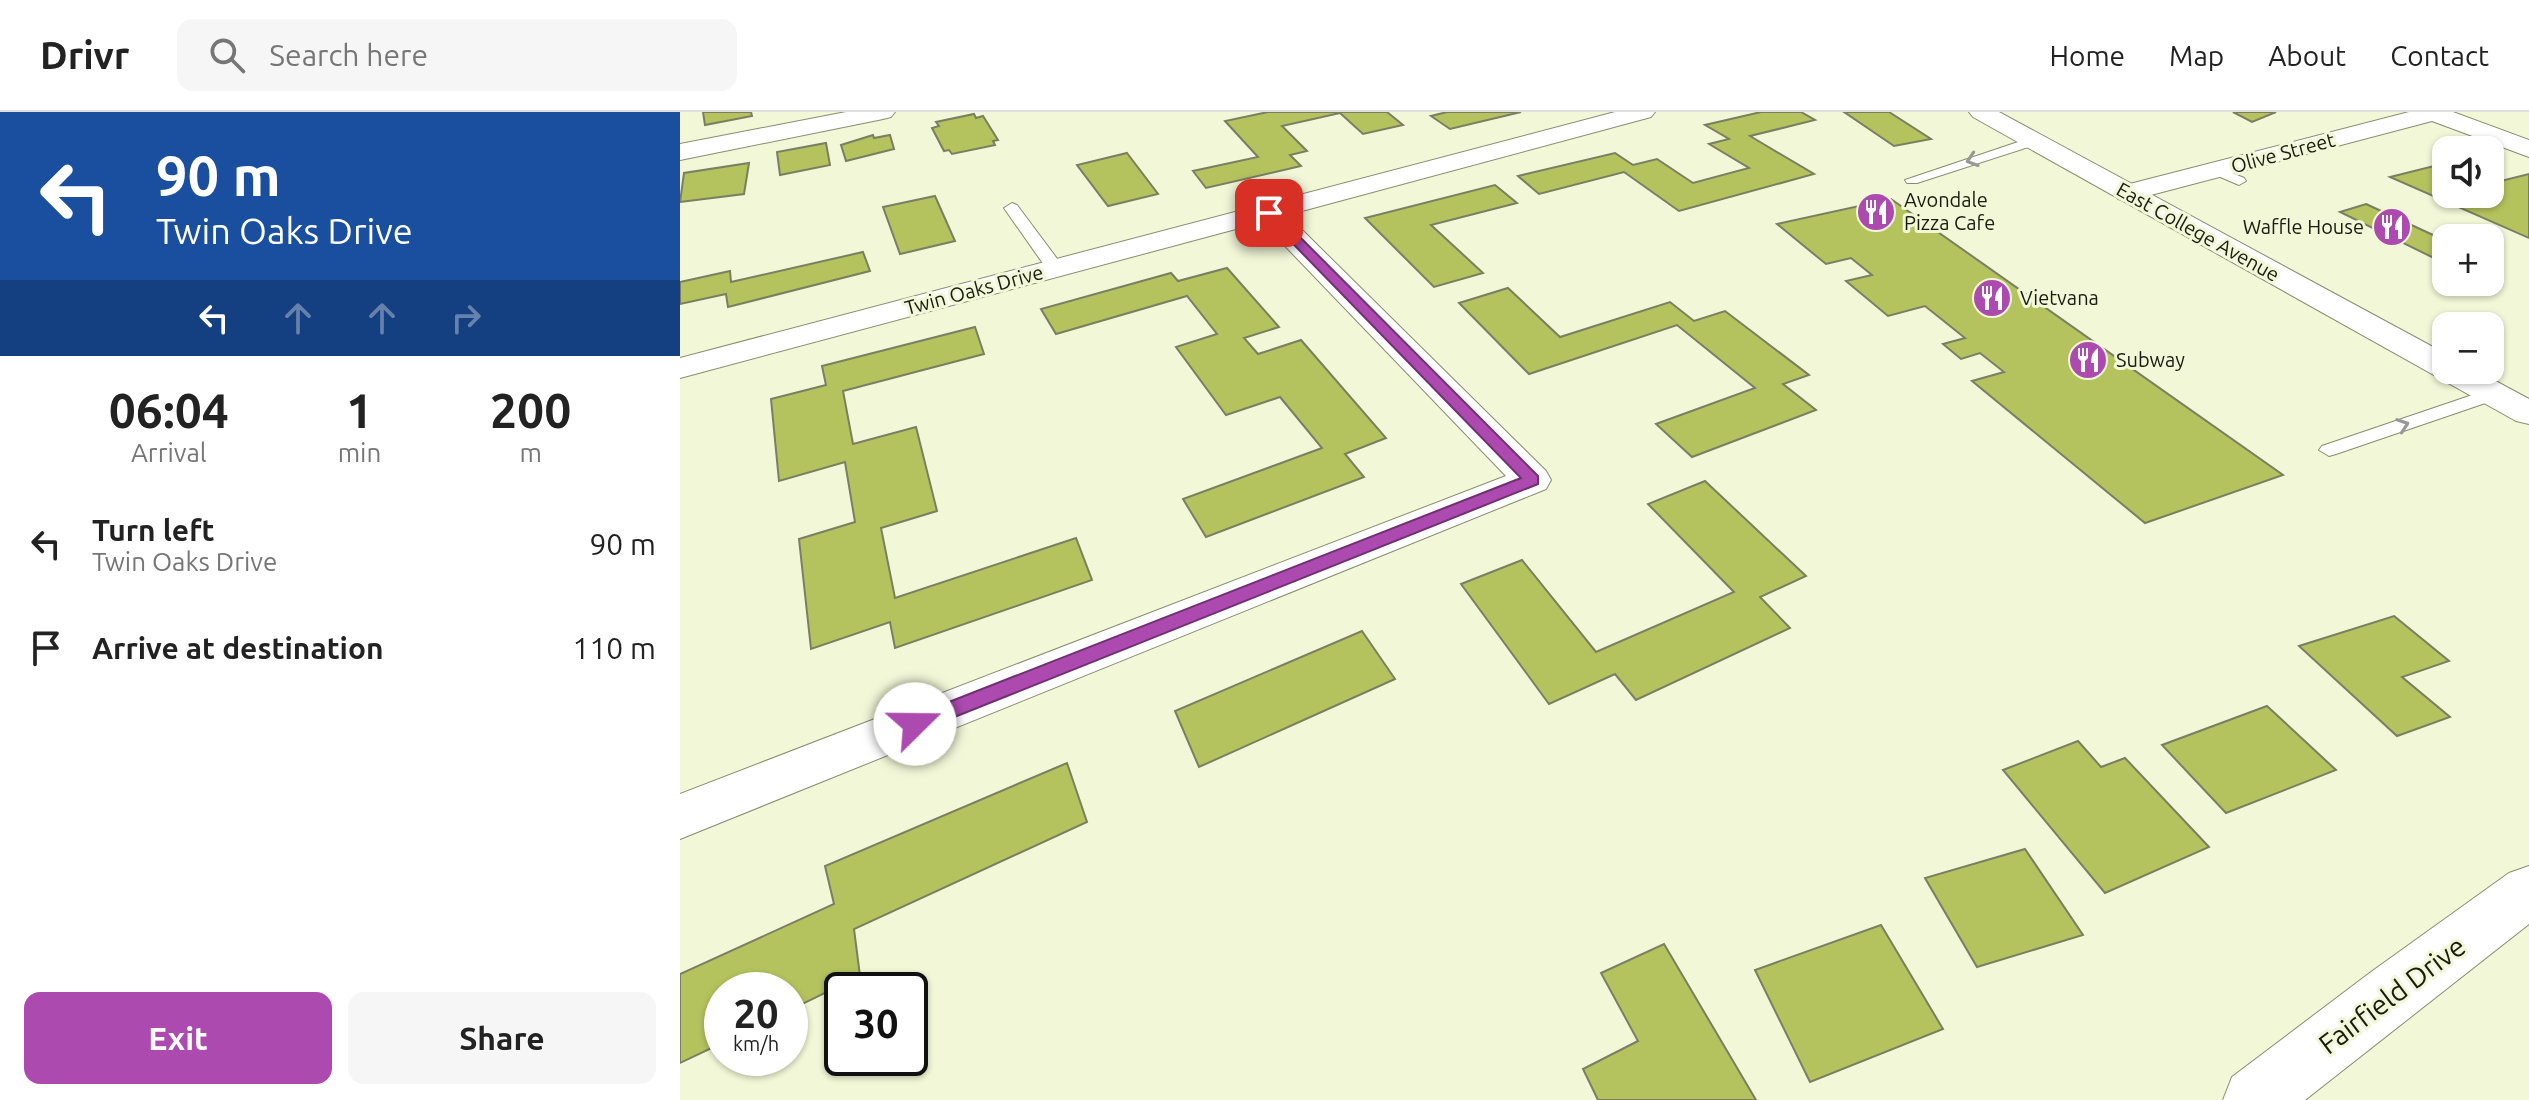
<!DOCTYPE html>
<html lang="en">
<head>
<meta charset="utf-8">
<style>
  :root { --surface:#fff; --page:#f6f6f6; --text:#222; --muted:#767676; --line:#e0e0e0; --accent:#ac4ab0 }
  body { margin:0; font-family:Ubuntu,sans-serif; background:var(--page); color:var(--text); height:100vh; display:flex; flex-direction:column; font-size:30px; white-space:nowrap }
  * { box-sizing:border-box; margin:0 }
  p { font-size:26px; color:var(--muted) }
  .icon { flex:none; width:44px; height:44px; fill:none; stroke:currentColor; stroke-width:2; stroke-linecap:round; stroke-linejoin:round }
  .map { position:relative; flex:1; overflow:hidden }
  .side { display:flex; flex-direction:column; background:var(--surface); width:680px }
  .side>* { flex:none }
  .banner { background:#1a4fa0; color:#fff; overflow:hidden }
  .buttons { position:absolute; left:1752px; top:24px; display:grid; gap:16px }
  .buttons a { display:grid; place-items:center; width:72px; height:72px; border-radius:16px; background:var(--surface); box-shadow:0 2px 6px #0004; font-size:40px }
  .speed { position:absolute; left:24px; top:860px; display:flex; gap:16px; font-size:40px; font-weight:700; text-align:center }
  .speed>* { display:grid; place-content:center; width:104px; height:104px; border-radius:50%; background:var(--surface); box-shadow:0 2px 6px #0004; line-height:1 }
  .speed small { font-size:20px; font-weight:400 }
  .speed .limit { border:4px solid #111; border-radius:12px; background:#fff; color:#111 }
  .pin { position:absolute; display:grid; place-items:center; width:68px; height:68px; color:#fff; margin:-34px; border-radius:16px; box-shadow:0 4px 12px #0006 }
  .me { position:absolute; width:88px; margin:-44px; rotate:68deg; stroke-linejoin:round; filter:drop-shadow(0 0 6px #0008) }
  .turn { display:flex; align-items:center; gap:28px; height:168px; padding:0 24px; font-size:36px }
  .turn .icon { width:104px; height:104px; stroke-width:2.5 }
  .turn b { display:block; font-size:56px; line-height:68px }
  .lanes { display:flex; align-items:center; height:76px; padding:0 24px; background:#0003; justify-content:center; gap:40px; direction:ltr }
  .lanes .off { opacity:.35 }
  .eta { display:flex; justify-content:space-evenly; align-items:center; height:136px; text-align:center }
  .eta b { font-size:48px; font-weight:700; line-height:56px }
  .button { display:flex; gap:16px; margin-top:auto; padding:16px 24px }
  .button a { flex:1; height:92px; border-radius:16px; background:var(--accent); color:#fff; font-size:32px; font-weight:700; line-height:92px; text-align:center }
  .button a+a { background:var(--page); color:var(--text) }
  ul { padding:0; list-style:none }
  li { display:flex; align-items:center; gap:24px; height:104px; padding:0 24px }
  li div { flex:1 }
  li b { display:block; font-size:30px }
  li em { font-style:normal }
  header { display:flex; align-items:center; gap:48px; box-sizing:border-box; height:112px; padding:0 40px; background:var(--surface); border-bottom:2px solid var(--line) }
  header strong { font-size:38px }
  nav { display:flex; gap:44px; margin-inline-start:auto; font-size:28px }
  .search { width:560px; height:72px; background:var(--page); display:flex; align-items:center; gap:20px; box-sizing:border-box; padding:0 28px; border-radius:16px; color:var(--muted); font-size:30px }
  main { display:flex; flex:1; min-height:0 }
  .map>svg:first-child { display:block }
  .building { fill:#b5c35e; stroke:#7a7f62; stroke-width:2 }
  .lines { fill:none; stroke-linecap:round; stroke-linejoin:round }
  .service-casing { stroke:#888d70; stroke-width:2 }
  .minor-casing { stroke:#888d70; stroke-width:2 }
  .primary-casing { stroke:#888d70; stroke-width:2 }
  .service { fill:#fff; fill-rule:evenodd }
  .minor { fill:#fff; fill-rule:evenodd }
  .primary { fill:#fff; fill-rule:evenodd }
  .oneway { stroke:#989994 }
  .route { fill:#ac4ab0; stroke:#703072; stroke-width:2 }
  .labels { text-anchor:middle; stroke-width:6; stroke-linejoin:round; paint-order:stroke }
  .far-street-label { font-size:20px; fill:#1a1c11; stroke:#f1f7d7 }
  .far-poi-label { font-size:20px; fill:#1a1c11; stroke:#f1f7d7; text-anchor:start }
  .near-street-label { font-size:28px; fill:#1a1c11; stroke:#f1f7d7 }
</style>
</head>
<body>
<header>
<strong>Drivr</strong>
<div class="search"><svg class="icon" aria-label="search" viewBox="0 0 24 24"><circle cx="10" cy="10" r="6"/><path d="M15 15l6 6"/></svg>Search here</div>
<nav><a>Home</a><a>Map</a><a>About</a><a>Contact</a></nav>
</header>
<main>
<section class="side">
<div class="banner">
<div class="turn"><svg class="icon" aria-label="left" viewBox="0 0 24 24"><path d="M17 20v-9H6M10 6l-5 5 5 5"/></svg><div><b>90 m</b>Twin Oaks Drive</div></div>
<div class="lanes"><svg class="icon" aria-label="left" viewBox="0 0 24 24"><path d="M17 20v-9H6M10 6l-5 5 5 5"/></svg><svg class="icon off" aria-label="ahead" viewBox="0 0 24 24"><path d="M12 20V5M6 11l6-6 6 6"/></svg><svg class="icon off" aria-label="ahead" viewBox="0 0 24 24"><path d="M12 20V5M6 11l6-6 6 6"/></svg><svg class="icon off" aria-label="right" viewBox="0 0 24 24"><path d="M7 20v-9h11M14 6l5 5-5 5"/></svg></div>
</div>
<div class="eta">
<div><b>06:04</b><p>Arrival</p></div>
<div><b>1</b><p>min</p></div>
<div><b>200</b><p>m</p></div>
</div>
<ul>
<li><svg class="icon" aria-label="left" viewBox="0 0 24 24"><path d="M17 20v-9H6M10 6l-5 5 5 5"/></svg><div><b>Turn left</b><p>Twin Oaks Drive</p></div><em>90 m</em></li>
<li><svg class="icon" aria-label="arrive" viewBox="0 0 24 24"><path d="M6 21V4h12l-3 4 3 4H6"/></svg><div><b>Arrive at destination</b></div><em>110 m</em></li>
</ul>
<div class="button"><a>Exit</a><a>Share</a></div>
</section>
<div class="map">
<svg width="1849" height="988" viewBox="0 0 1849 988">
  <rect width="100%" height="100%" fill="#f1f7d7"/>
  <g class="building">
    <path d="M23 0H71L72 4 25 13Z"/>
    <path d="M588 0H707L723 13 683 22 660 1 602 14 627 39 610 43 621 54 526 76 513 59 578 45 545 9Z"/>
    <path d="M767 0H841L770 17 751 4Z"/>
    <path d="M1081 0H1121L1135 8 1070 24 1134 62 999 99 944 60 859 82 838 64 935 41 953 53 977 47 1013 71 1069 56 1029 32 1049 27 1025 13Z"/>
    <path d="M1164 0H1209L1251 27 1214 34Z"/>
    <path d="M1553 0H1596L1572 10Z"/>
    <path d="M294 2 296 6 303 4 318 28 313 29 315 33 272 42 269 38 264 39 252 16 259 14 256 10Z"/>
    <path d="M193 23 194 26 210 23 214 37 166 49 161 33Z"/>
    <path d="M146 31 150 53 100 63 97 40Z"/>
    <path d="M447 41 478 82 428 94 397 53Z"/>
    <path d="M69 51 64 82 0 90 4 61Z"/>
    <path d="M1766 51V82H1810V65L1821 69 1849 62V126L1710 65Z"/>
    <path d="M815 73 837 91 751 113 803 161 754 175 685 106Z"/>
    <path d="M255 84 275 129 220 142 203 95Z"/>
    <path d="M1211 87 1603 363 1465 411 1292 269 1324 260 1300 241 1281 247 1263 232 1285 226 1245 194 1208 204 1166 169 1192 163 1171 146 1146 152 1097 112Z"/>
    <path d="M1686 92 1766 129V149L1762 150 1660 100Z"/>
    <path d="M183 140 190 159 48 195 46 182 0 192V170L50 159 51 170Z"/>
    <path d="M547 156 599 215 564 226 578 242 621 228 706 326 665 342 684 365 526 425 503 387 642 336 600 285 546 303 496 235 537 222 507 184 376 222 361 197 491 161 498 169Z"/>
    <path d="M828 176 880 225 990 190 1014 209 1045 199 1129 263 1103 272 1136 298 1012 345 976 312 1075 276 997 213 849 262 779 191Z"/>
    <path d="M295 215 304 242 163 279 173 332 236 315 257 399 201 416 215 486 396 426 412 468 215 536 210 510 131 537 119 427 175 410 165 350 99 369 91 287 146 273 142 254Z"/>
    <path d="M1025 369 1126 464 1080 485 1110 516 956 588 935 562 869 592 781 472 842 448 916 540 1054 480 968 392Z"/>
    <path d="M1714 504 1769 549 1722 565 1770 605 1717 624 1619 534Z"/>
    <path d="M682 519 715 567 519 655 495 599Z"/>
    <path d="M1587 594 1656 658 1546 701 1482 633Z"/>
    <path d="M1398 629 1421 655 1445 646 1529 735 1425 781 1323 658Z"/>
    <path d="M387 651 407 710 174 817 180 864 110 898V878H42V931L0 951V862L154 792 145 754Z"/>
    <path d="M1345 737 1403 823 1297 855 1245 766Z"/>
    <path d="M1201 813 1263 917 1130 970 1075 858Z"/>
    <path d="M984 832 1076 988H918L903 957 958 929 921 861Z"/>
  </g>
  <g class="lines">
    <defs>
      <g id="service">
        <path d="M1353 25 1360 29 1358 32 1237 71H1227L1225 68Z"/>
        <path d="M1536 54 1564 66 1566 69 1559 73 1531 61V55Z"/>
        <path d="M332 91 337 93 381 152 383 156 381 160H369L324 96Z"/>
        <path d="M1813 276 1823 282 1820 286 1656 342 1649 344 1639 338 1642 334Z"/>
      </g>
      <g id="minor">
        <path d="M166 0H215L211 5 203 7 0 48V32Z"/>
        <path d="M935 0H975L971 5 607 103 866 359 871 368 866 377 0 727V682L826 364 582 110 0 266V246Z"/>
        <path d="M1729 0H1773L1849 28V45L1752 9 1448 89 1438 87 1434 81 1438 75Z"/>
        <path d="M1849 754V812L1625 988H1543L1552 965 1691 860 1829 761Z"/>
      </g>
      <path id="primary" d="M1289 0H1319L1766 242V258H1795L1849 287V312L1836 309 1293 5Z"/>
    </defs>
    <use href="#service" class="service-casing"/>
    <use href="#minor" class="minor-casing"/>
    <use href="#primary" class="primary-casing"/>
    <use href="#service" class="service"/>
    <use href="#minor" class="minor"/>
    <use href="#primary" class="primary"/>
  </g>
  <defs><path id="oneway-chevron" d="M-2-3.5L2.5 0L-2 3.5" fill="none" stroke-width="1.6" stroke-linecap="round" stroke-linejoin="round" transform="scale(2)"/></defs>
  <g class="oneway">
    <use href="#oneway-chevron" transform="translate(1292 48) rotate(162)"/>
    <use href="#oneway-chevron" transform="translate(1723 313) rotate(-19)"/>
  </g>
  <path class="route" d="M585 98H593L858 364V372L242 618H228L225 612 228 606 841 366 585 103Z"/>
  <defs>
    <symbol id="restaurant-disc" viewBox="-11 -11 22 22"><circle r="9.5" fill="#ac4ab0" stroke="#f1f7d7"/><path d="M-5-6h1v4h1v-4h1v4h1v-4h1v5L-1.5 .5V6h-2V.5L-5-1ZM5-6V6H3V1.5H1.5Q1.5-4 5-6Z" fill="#fff"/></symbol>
  </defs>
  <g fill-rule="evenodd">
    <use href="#restaurant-disc" x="1174" y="78" width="44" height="44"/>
    <use href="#restaurant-disc" x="1690" y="93" width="44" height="44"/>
    <use href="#restaurant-disc" x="1290" y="164" width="44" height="44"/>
    <use href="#restaurant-disc" x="1386" y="226" width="44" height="44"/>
  </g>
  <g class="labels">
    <g class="far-street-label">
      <text transform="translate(1603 41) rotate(-15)" y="7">Olive Street</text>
      <text transform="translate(1518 120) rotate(29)" y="7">East College Avenue</text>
      <text transform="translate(294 178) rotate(-15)" y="7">Twin Oaks Drive</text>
    </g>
    <g class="far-poi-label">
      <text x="1224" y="95">Avondale<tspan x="1224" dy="23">Pizza Cafe</tspan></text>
      <text x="1684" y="122" text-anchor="end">Waffle House</text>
      <text x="1340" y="193">Vietvana</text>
      <text x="1436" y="255">Subway</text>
    </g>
    <g class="near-street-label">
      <text transform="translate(1712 883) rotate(-37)" y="10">Fairfield Drive</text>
    </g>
  </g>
</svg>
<div class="buttons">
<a><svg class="icon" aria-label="sound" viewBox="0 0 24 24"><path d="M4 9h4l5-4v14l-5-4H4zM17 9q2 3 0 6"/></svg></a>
<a>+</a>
<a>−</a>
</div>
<div class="speed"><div>20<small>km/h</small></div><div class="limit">30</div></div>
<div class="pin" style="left:589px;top:101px;background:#d93025"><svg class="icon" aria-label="arrive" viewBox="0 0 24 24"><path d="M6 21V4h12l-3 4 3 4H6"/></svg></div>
<svg class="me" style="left:235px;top:612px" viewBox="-20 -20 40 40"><circle r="19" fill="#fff"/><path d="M0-13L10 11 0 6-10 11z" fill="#ac4ab0"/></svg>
</div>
</main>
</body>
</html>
